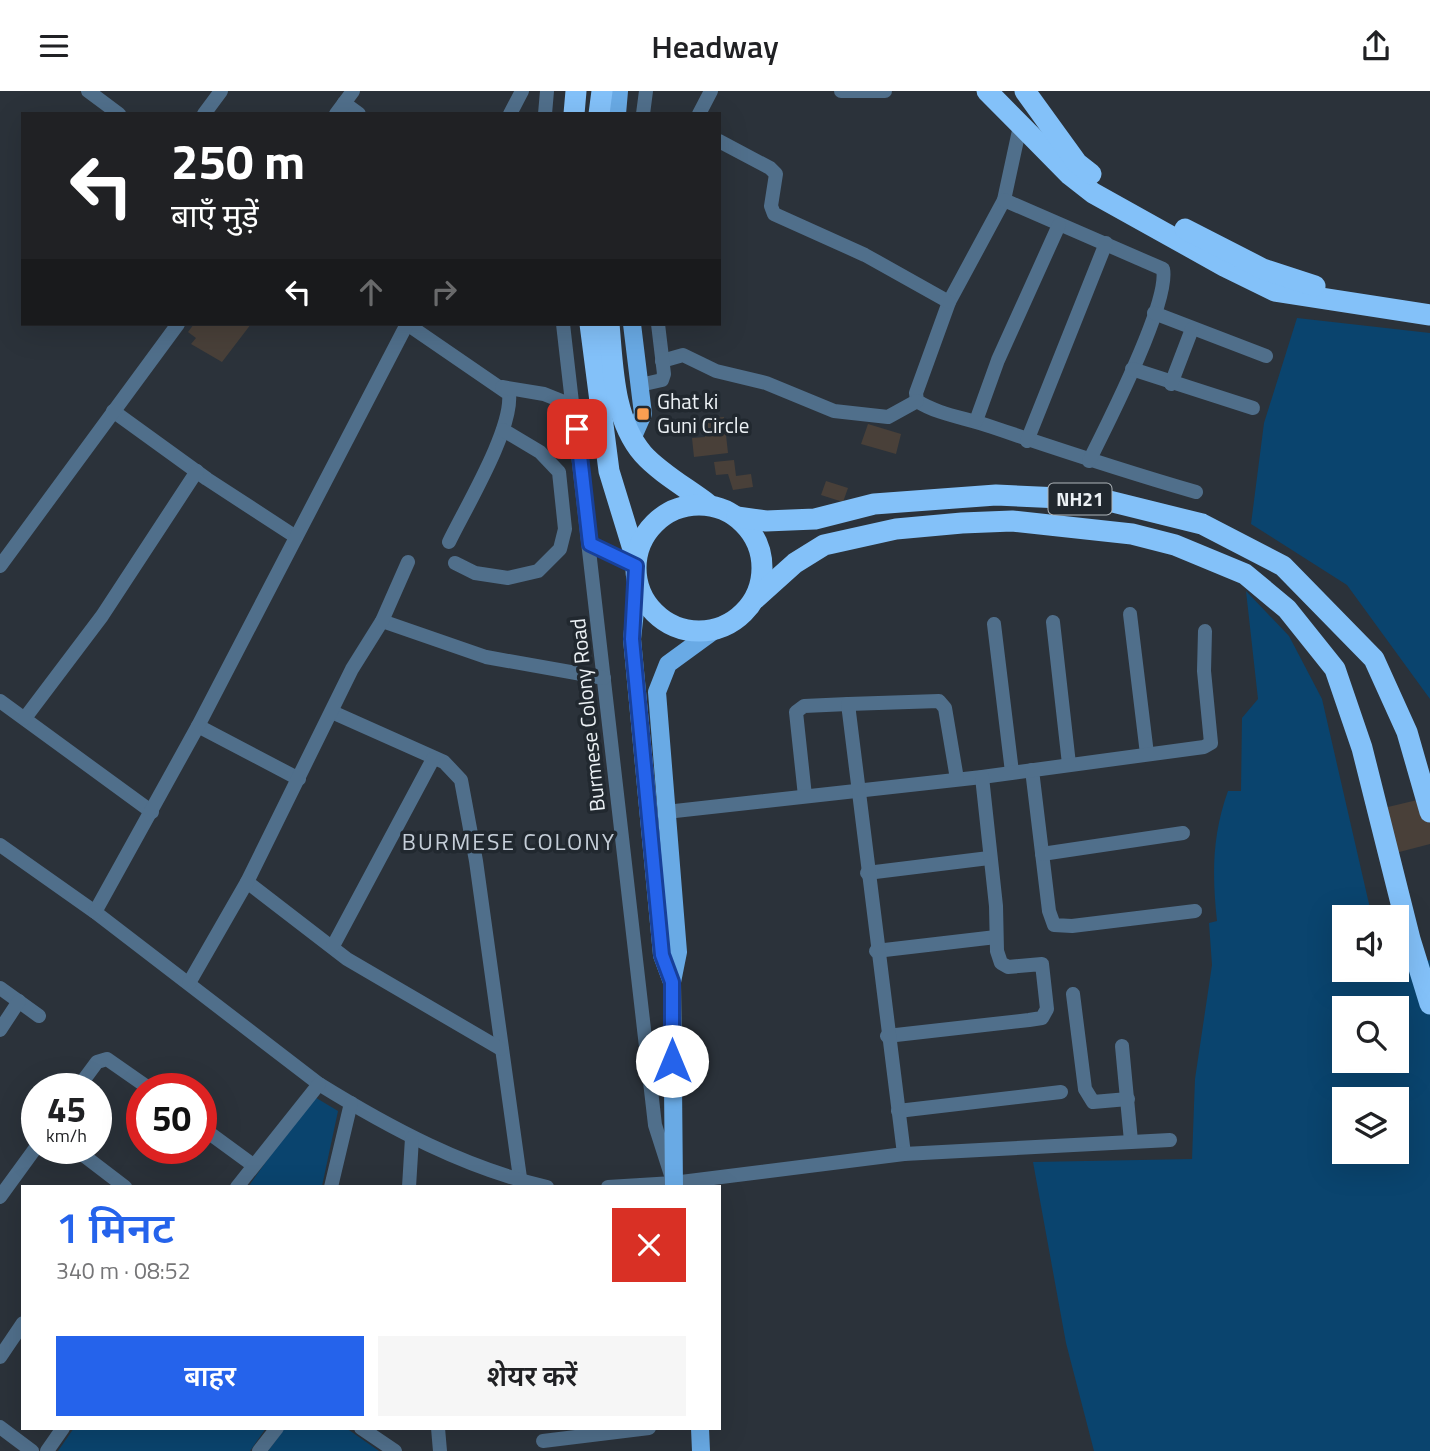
<!DOCTYPE html>
<html lang="hi">
<head>
<meta charset="utf-8">
<style>
  :root { --surface:#fff; --page:#f6f6f6; --text:#202124; --muted:#757577; --accent:#2563eb }
  body { margin:0; font-family:"Titillium Web","Noto Sans Devanagari",sans-serif; background:var(--page); color:var(--text); height:100vh; display:flex; flex-direction:column; font-size:26px; white-space:nowrap }
  * { box-sizing:border-box; margin:0 }
  p { font-size:23px; color:var(--muted) }
  .icon { flex:none; width:38px; height:38px; fill:none; stroke:currentColor; stroke-width:2; stroke-linecap:round; stroke-linejoin:round }
  .map { position:relative; flex:1; overflow:hidden }
  .sheet { position:absolute; left:21px; top:1094px; width:700px; height:245px; display:flex; flex-direction:column; background:var(--surface); border-radius:0px; box-shadow:0 7px 28px #0002 }
  .sheet>* { flex:none }
  .hud { position:absolute; left:21px; top:21px; width:700px; height:214px; border-radius:0px; box-shadow:0 7px 28px #0002; background:#202124; color:#fff; overflow:hidden }
  .controls { position:absolute; left:1332px; top:814px; display:grid; gap:14px }
  .controls a { display:grid; place-items:center; width:77px; height:77px; border-radius:0px; background:var(--surface); box-shadow:0 7px 28px #0002; font-size:35px }
  .speed { position:absolute; left:21px; top:982px; display:flex; gap:14px; font-size:35px; font-weight:700; text-align:center }
  .speed>* { display:grid; place-content:center; width:91px; height:91px; border-radius:50%; background:var(--surface); box-shadow:0 7px 28px #0002; line-height:1 }
  .speed small { font-size:18px; font-weight:400 }
  .speed .limit { border:10px solid #d22; background:#fff; color:#111 }
  .pin { position:absolute; display:grid; place-items:center; width:60px; height:60px; color:#fff; margin:-30px; border-radius:14px; box-shadow:0 4px 10px #0006 }
  .me { position:absolute; width:77px; margin:-38px; rotate:0deg; stroke-linejoin:round; filter:drop-shadow(0 0 5px #0008) }
  .turn { display:flex; align-items:center; gap:24px; height:147px; padding:0 35px; font-size:32px }
  .turn .icon { width:91px; height:91px; stroke-width:2.5 }
  .turn b { display:block; font-size:49px; line-height:60px }
  .lanes { display:flex; align-items:center; height:66px; padding:0 35px; background:#0003; justify-content:center; gap:35px; direction:ltr }
  .lanes .off { opacity:.35 }
  .round { display:grid; place-items:center; flex:none; width:74px; height:74px; border-radius:0px; background:var(--page) }
  .headline { display:flex; align-items:center; justify-content:space-between; height:119px; padding:0 35px }
  h1 { font-size:42px; font-weight:600; line-height:52px; color:var(--accent) }
  .cta { display:flex; gap:14px; margin-top:auto; padding:14px 35px }
  .cta a { flex:1; height:80px; border-radius:0px; background:var(--accent); color:#fff; font-size:28px; font-weight:600; line-height:80px; text-align:center }
  .cta a+a { background:var(--page); color:var(--text) }
  header { display:flex; justify-content:space-between; align-items:center; height:91px; padding:0 35px; background:var(--surface); font-size:32px; font-weight:600 }
  .map>svg:first-child { display:block }
  .green { fill:#0a446e; fill-rule:evenodd }
  .building { fill:#494039 }
  .lines { fill:none; stroke-linecap:round; stroke-linejoin:round }
  .minor { stroke:#506f8b; stroke-width:14 }
  .major { stroke:#69aae5; stroke-width:18 }
  .highway { stroke:#83c1f9; stroke-width:21 }
  .route-casing { stroke:#184099; stroke-width:18 }
  .route { stroke:#2563eb; stroke-width:12 }
  .poi-dot { fill:#fb9e51; stroke:#21282f; stroke-width:2.5 }
  .labels { text-anchor:middle; stroke-width:7; stroke-linejoin:round; paint-order:stroke }
  .shield { fill:#21282f; stroke:#afb5ba; stroke-width:2 }
  .shield-label { font-size:19px; font-weight:bold; fill:#ecf1f5 }
  .poi-label { font-size:21px; fill:#ecf1f5; stroke:#21282f; text-anchor:start }
  .street-label { font-size:21px; fill:#ecf1f5; stroke:#21282f }
  .neighbourhood-label { font-size:23px; letter-spacing:2px; fill:#c5ced8; stroke:#21282f }
</style>
</head>
<body>
<header><svg class="icon" aria-label="menu" viewBox="0 0 24 24"><path d="M4 6h16M4 12h16M4 18h16"/></svg>Headway<svg class="icon" aria-label="share" viewBox="0 0 24 24"><path d="M12 15V3M7 8l5-5 5 5M5 13v7h14v-7"/></svg></header>
<div class="map">
<svg width="1430" height="1360" viewBox="0 0 1430 1360">
  <rect width="100%" height="100%" fill="#2b323a"/>
  <g class="green">
    <path d="M1297 227 1430 242V608L1347 494 1251 433 1264 332Z"/>
    <path d="M1246 500 1289 545 1322 608 1372 826H1344V878H1396L1430 869V1360H1094L1066 1252 1033 1071 1192 1068 1195 988 1212 874 1209 832 1217 830C1212 784 1212 744 1228 700H1241L1242 627 1258 608ZM1344 917H1396V970H1344ZM1344 1008H1396V1060H1344Z"/>
    <path d="M313 1005 338 1020 322 1095 248 1096Z"/>
    <path d="M74 1337H266L250 1360H58Z"/>
    <path d="M285 1337H346L379 1360H268Z"/>
  </g>
  <g class="building">
    <path d="M194 233H251L222 271 191 253 196 247 188 241Z"/>
    <path d="M724 326 728 362 694 366 692 347 705 346 704 328Z"/>
    <path d="M868 333 901 343 896 363 861 353Z"/>
    <path d="M734 369 736 385 751 383 753 396 733 399 728 383 716 384 714 371Z"/>
    <path d="M826 390 848 397 843 411 821 404Z"/>
    <path d="M1430 706V753L1384 765 1371 720Z"/>
  </g>
  <g class="lines">
    <g class="minor">
      <path d="M88 0 119 23"/>
      <path d="M841 0H885"/>
      <path d="M344 12 359 23"/>
      <path d="M204 23 221 0"/>
      <path d="M336 23 353 0"/>
      <path d="M510 23 522 0"/>
      <path d="M545 23 547 0"/>
      <path d="M643 23 646 0"/>
      <path d="M699 23 711 0"/>
      <path d="M1020 35 1004 109 949 211 916 302 917 310C939 324 967 327 992 336 1060 359 1127 381 1196 401"/>
      <path d="M719 50 770 77 776 83 771 115 774 123 865 164 949 211"/>
      <path d="M1004 109 1163 178C1170 211 1107 334 1089 370"/>
      <path d="M1154 222 1266 265"/>
      <path d="M407 233 509 303C513 338 466 416 449 451"/>
      <path d="M563 233 655 1034 671 1084"/>
      <path d="M662 270 683 264 716 280 766 292 834 320 888 326 917 310"/>
      <path d="M1132 278 1253 317"/>
      <path d="M1171 293 1192 238"/>
      <path d="M640 294 662 289 664 283 658 233"/>
      <path d="M502 296 544 303 574 315"/>
      <path d="M113 320 207 388 296 446"/>
      <path d="M976 330 998 269 1059 134"/>
      <path d="M1027 350 1106 152"/>
      <path d="M590 453 637 475"/>
      <path d="M455 472 475 482 508 487 538 480 560 458 565 438 559 381 540 361 503 339"/>
      <path d="M0 475 178 233"/>
      <path d="M1130 523 1147 663"/>
      <path d="M382 530 486 566 604 587"/>
      <path d="M1053 531 1069 673"/>
      <path d="M994 533 1012 681"/>
      <path d="M0 610 152 721"/>
      <path d="M332 621 444 671 461 689 476 770 520 1087"/>
      <path d="M25 627 102 525 197 380"/>
      <path d="M198 635 299 688"/>
      <path d="M1032 679 1049 820 1054 834 1072 835 1195 820"/>
      <path d="M805 705 796 621 804 615 848 613"/>
      <path d="M666 721 982 686 1204 656 1211 652 1204 580 1205 540"/>
      <path d="M0 754 95 821 319 993C390 1037 465 1077 547 1096"/>
      <path d="M1042 763 1183 742"/>
      <path d="M867 782 989 767"/>
      <path d="M247 791 347 868 501 958"/>
      <path d="M95 821 198 635 407 233"/>
      <path d="M333 855 433 668"/>
      <path d="M876 860 996 846"/>
      <path d="M189 892 247 791 352 578 382 530 408 471"/>
      <path d="M0 897 39 925"/>
      <path d="M1073 903 1085 998 1093 1011 1128 1008"/>
      <path d="M0 939 19 910"/>
      <path d="M887 945 1029 929 1042 927 1047 918 1042 873 1008 876 1001 872 997 860 996 815 982 686"/>
      <path d="M1122 955 1131 1050"/>
      <path d="M77 998 97 971 107 968 150 998"/>
      <path d="M898 1020 1061 1001"/>
      <path d="M201 1036 253 1074"/>
      <path d="M74 1057 125 1096"/>
      <path d="M904 1063 848 613 939 610 945 617 957 688"/>
      <path d="M237 1096 319 993"/>
      <path d="M331 1096 351 1012"/>
      <path d="M409 1096 412 1047"/>
      <path d="M608 1096 673 1092 904 1063 1170 1049"/>
      <path d="M0 1106 37 1055"/>
      <path d="M0 1266 23 1232"/>
      <path d="M0 1336 32 1360"/>
      <path d="M361 1337 395 1360"/>
      <path d="M438 1337 440 1360"/>
      <path d="M543 1350 649 1337"/>
      <path d="M47 1360 63 1337"/>
      <path d="M259 1360 277 1337"/>
    </g>
    <g class="major">
      <path d="M617 23 619 0"/>
      <path d="M632 233 643 323 632 348"/>
      <path d="M638 493 632 548 662 864 672 891"/>
      <path d="M674 1096 672 891 678 861 657 601 668 573 716 538"/>
      <path d="M700 1337 701 1360"/>
    </g>
    <g class="highway">
      <path d="M987 0 1070 84 1093 102 1224 175 1275 200 1430 224"/>
      <path d="M1025 0 1077 72 1091 83"/>
      <path d="M574 23 576 0"/>
      <path d="M599 23 602 0"/>
      <path d="M1185 138 1263 178 1315 195"/>
      <path d="M590 233 609 380 636 468"/>
      <path d="M609 233C613 276 613 328 643 363 660 382 687 397 708 413"/>
      <circle cx="699" cy="477" r="63"/>
      <path d="M737 426 766 430 815 428 874 413 996 404 1105 409 1202 433 1283 475 1374 568 1407 641 1430 721"/>
      <path d="M755 508 795 472 824 454 896 438 962 432 1012 430 1132 443 1175 454 1245 483 1287 518 1335 578 1362 657 1410 848 1430 913"/>
    </g>
  </g>
  <g class="lines">
    <defs>
      <path id="route" d="M577 338 590 453 636 475 632 548 662 864 672 891V970"/>
    </defs>
    <use href="#route" class="route-casing"/>
    <use href="#route" class="route"/>
  </g>
  <rect class="poi-dot" x="636" y="316" width="14" height="14" rx="3.5"/>
  <g class="labels">
    <rect class="shield" x="1048.5" y="392.5" width="63" height="31" rx="5"/>
    <g class="shield-label">
      <text x="1080" y="415">NH21</text>
    </g>
    <g class="poi-label">
      <text x="657" y="318">Ghat ki<tspan x="657" dy="24">Guni Circle</tspan></text>
    </g>
    <g class="street-label">
      <text transform="translate(588 624) rotate(-96)" y="7">Burmese Colony Road</text>
    </g>
    <g class="neighbourhood-label">
      <text x="509" y="759">BURMESE COLONY</text>
    </g>
  </g>
</svg>
<div class="controls">
<a><svg class="icon" aria-label="sound" viewBox="0 0 24 24"><path d="M4 9h4l5-4v14l-5-4H4zM17 9q2 3 0 6"/></svg></a>
<a><svg class="icon" aria-label="search" viewBox="0 0 24 24"><circle cx="10" cy="10" r="6"/><path d="M15 15l6 6"/></svg></a>
<a><svg class="icon" aria-label="layers" viewBox="0 0 24 24"><path d="M12 4l9 5-9 5-9-5zM3 14l9 5 9-5"/></svg></a>
</div>
<div class="speed"><div>45<small>km/h</small></div><div class="limit">50</div></div>
<div class="pin" style="left:577px;top:338px;background:#d93025"><svg class="icon" aria-label="arrive" viewBox="0 0 24 24"><path d="M6 21V4h12l-3 4 3 4H6"/></svg></div>
<svg class="me" style="left:672px;top:970px" viewBox="-20 -20 40 40"><circle r="19" fill="#fff"/><path d="M0-13L10 11 0 6-10 11z" fill="#2563eb"/></svg>
<div class="hud">
<div class="turn"><svg class="icon" aria-label="left" viewBox="0 0 24 24"><path d="M17 20v-9H6M10 6l-5 5 5 5"/></svg><div><b>250 m</b>बाएँ मुड़ें</div></div>
<div class="lanes"><svg class="icon" aria-label="left" viewBox="0 0 24 24"><path d="M17 20v-9H6M10 6l-5 5 5 5"/></svg><svg class="icon off" aria-label="ahead" viewBox="0 0 24 24"><path d="M12 20V5M6 11l6-6 6 6"/></svg><svg class="icon off" aria-label="right" viewBox="0 0 24 24"><path d="M7 20v-9h11M14 6l5 5-5 5"/></svg></div>
</div>
<section class="sheet">
<div class="headline"><div><h1>1 मिनट</h1><p>340 m · 08:52</p></div><a class="round" style="background:#d93025;color:#fff"><svg class="icon" aria-label="close" viewBox="0 0 24 24"><path d="M6 6l12 12M18 6L6 18"/></svg></a></div>
<div class="cta"><a>बाहर</a><a>शेयर करें</a></div>
</section>
</div>
</body>
</html>
